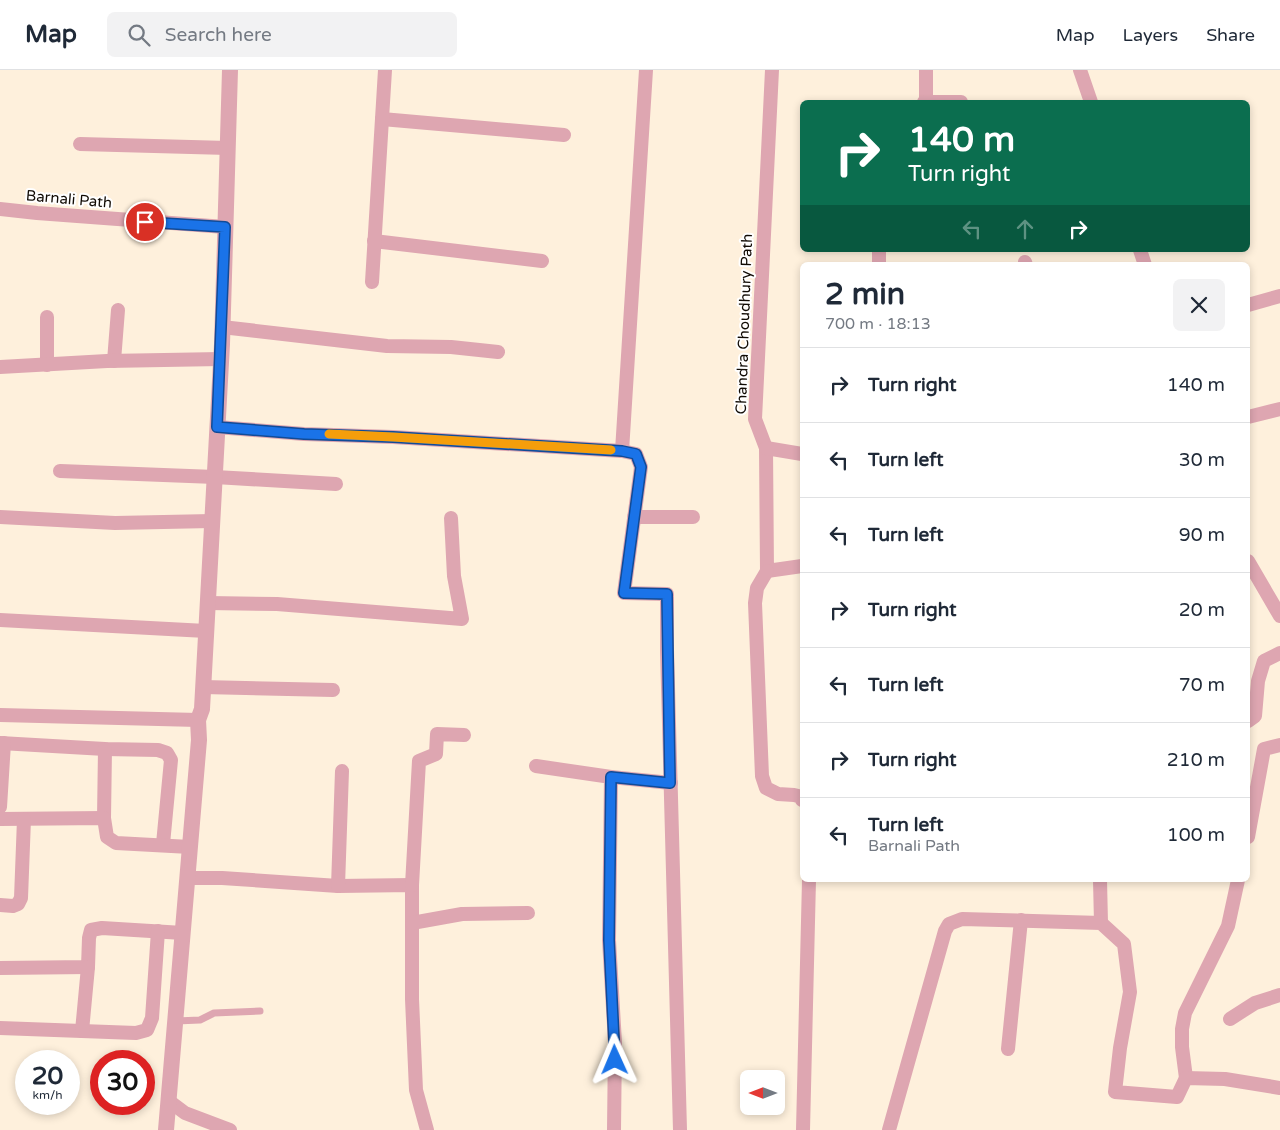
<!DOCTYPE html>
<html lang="en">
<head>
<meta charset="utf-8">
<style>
  :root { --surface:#fff; --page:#f2f2f3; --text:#1f2937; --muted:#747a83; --line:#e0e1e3 }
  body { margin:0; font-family:"Varela Round",sans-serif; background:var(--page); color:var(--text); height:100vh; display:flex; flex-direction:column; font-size:19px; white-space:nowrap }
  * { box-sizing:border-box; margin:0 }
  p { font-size:16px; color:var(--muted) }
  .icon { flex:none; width:28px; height:28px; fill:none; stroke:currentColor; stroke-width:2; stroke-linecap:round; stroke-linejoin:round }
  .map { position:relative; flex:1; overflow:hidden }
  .drawer { position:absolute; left:800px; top:192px; width:450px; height:620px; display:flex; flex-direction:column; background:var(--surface); border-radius:8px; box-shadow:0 2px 8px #0003 }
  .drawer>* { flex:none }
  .top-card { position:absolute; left:800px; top:30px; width:450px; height:152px; border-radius:8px; box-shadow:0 2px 8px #0003; background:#0b6e4f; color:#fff; overflow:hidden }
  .needle { width:32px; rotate:270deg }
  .fabs { position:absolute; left:740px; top:1000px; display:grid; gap:10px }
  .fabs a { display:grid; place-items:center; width:45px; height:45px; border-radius:8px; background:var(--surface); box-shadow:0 2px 8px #0003; font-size:25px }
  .speed { position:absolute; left:15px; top:980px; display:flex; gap:10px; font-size:25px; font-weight:700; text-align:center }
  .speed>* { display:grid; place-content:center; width:65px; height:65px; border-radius:50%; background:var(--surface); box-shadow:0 2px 8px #0003; line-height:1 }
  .speed small { font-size:12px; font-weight:400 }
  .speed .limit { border:8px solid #d22; background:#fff; color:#111 }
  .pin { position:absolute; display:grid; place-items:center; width:42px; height:42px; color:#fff; margin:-21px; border:2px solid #fff; border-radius:50%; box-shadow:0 1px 5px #0007 }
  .me { position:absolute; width:55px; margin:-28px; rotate:359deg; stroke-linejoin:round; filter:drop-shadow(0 0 4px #0008) }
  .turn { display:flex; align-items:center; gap:18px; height:105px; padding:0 25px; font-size:22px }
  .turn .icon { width:65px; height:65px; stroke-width:2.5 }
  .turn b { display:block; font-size:35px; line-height:42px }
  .lanes { display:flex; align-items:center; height:48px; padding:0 25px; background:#0003; justify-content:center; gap:25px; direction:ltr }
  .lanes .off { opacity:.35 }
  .round { display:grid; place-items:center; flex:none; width:52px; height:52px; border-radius:8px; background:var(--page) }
  .summary { display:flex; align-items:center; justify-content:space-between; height:85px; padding:0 25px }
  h1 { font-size:30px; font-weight:800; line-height:38px }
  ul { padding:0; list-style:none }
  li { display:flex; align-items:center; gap:15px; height:75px; padding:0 25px; border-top:1px solid var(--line) }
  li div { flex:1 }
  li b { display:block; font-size:19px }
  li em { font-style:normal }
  header { display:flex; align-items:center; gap:30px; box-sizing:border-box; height:70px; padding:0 25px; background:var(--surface); border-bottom:1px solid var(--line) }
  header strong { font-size:24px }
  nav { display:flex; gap:28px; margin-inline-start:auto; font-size:18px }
  .search { width:350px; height:45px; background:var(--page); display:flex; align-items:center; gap:12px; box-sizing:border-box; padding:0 18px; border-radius:8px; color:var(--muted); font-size:19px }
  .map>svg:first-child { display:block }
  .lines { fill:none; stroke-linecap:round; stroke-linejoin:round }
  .service { stroke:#dea6b1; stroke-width:7 }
  .minor { stroke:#dea6b1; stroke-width:14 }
  .tertiary { stroke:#dea6b1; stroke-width:16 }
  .route-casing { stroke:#114b97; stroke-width:12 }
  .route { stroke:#1a73e8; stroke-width:9 }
  .slow { stroke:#f59e0b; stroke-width:9 }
  .labels { text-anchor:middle; stroke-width:4; stroke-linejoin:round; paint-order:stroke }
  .street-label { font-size:15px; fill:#110b04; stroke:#fff }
</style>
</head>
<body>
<header>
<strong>Map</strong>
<div class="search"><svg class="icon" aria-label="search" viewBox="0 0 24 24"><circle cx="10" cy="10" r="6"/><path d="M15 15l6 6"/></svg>Search here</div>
<nav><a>Map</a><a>Layers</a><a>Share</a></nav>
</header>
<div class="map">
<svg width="1280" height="1060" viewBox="0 0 1280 1060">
  <rect width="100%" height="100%" fill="#fef0dc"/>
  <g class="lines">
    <path class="service" d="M176 951 200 950 214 943 260 941"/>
    <g class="minor">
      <path d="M772 0 755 349 766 378 767 501 802 496"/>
      <path d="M1080 0 1091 32"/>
      <path d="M926 31V0"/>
      <path d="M924 32H961"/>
      <path d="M382 49 564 65"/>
      <path d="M80 74 228 78"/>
      <path d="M0 139 37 143 225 157"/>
      <path d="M374 171 542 191"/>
      <path d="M1140 180 1145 195"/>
      <path d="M1025 192 1026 195"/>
      <path d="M879 195V180"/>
      <path d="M372 212 385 0"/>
      <path d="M1248 235 1280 226"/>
      <path d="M47 247V295"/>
      <path d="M222 257 387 276 451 277 498 282"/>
      <path d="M114 291 118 240"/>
      <path d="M0 297 107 291 221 289"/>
      <path d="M1248 347 1280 339"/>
      <path d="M217 357 304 364 393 367 622 381 636 384 641 397 624 523 667 524V580L680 1060"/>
      <path d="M766 378 802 384"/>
      <path d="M622 381 646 0"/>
      <path d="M60 401 215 407 336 414"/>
      <path d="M0 447 115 453 212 451"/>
      <path d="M634 447H693"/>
      <path d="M1248 491 1280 546"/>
      <path d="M767 501 757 518 755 533 762 706 766 718 778 724 794 725 802 727V730"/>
      <path d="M208 533 277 534 462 549 454 506 451 448"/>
      <path d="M0 550 206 561"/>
      <path d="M203 617 333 620"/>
      <path d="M0 645 198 650"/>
      <path d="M1248 651 1255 646 1258 611 1264 591 1280 583"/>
      <path d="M0 673 105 679 158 680 167 683 171 690 163 774"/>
      <path d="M536 696 611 707 609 870 615 973 614 1060"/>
      <path d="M611 707 671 713"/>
      <path d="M0 737 4 673"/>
      <path d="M104 748 105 679"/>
      <path d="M0 749 104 748 107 767 116 773 190 777"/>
      <path d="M1248 767 1264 679 1280 675"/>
      <path d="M187 808H222L338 816 412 815V929L416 1020 427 1060"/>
      <path d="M1100 810 1101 853"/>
      <path d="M412 815 419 691 436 684 437 664 464 665"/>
      <path d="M338 816 342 701"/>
      <path d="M0 835 13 836 18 834 21 828 24 749"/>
      <path d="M412 853 462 844 528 843"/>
      <path d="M0 898 88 897 89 868 91 860 102 858 183 863"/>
      <path d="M1230 949 1255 933 1280 925"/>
      <path d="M0 958 136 963 147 960 152 948 158 861"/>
      <path d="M82 961 88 897"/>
      <path d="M1008 979 1021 850"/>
      <path d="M1186 1008 1182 977V959L1185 943 1228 856 1238 810"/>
      <path d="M169 1031 185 1043 230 1060"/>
      <path d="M803 1060 809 810"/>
      <path d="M889 1060 945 861 949 854 962 849 1101 853 1124 874 1130 922 1120 978 1115 1022 1177 1027 1186 1008 1225 1009 1280 1018"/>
    </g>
    <path class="tertiary" d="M166 1060 199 670 198 650 202 639 222 274 230 0"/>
  </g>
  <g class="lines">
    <defs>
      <path id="route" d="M145 152 225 157 217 357 304 364 393 367 622 381 636 384 641 397 624 523 667 524 670 713 611 707 609 870 615 990"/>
    </defs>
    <use href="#route" class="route-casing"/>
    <use href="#route" class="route"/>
    <path class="slow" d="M329 364 393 367 611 380"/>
  </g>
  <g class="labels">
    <g class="street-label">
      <text transform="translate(69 129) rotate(5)" y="5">Barnali Path</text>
      <text transform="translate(744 254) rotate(-88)" y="5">Chandra Choudhury Path</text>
    </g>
  </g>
</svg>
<div class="fabs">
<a><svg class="needle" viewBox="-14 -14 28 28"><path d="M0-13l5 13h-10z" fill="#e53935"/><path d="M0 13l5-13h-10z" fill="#747a83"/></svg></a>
</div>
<div class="speed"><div>20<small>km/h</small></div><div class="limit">30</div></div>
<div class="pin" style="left:145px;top:152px;background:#d93025"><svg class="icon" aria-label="arrive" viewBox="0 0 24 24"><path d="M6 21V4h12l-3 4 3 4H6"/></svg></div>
<svg class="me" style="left:615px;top:990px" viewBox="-20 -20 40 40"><path d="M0-17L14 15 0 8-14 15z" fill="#1a73e8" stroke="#fff" stroke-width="4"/></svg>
<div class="top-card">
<div class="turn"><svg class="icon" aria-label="right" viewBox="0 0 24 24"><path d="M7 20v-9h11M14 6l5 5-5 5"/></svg><div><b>140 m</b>Turn right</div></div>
<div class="lanes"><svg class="icon off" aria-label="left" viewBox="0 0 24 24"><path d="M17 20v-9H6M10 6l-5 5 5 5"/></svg><svg class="icon off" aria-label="ahead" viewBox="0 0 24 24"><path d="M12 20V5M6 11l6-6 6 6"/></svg><svg class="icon" aria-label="right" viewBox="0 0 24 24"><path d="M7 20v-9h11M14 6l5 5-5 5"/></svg></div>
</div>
<section class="drawer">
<div class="summary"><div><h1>2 min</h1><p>700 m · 18:13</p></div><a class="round"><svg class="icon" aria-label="close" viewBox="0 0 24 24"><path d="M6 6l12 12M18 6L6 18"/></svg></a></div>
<ul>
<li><svg class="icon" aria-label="right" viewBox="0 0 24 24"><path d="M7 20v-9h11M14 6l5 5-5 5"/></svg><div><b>Turn right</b></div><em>140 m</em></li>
<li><svg class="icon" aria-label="left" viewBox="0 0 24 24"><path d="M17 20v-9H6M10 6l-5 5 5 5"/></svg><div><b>Turn left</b></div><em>30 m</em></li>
<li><svg class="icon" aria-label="left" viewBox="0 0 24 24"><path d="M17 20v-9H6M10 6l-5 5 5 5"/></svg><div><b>Turn left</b></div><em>90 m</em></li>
<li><svg class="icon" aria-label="right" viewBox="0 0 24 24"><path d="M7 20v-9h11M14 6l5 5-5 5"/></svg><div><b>Turn right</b></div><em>20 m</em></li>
<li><svg class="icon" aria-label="left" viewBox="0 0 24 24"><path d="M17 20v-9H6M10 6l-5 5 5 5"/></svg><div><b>Turn left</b></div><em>70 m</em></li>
<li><svg class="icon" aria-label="right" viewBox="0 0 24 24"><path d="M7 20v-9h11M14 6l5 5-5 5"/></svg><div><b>Turn right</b></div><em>210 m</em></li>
<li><svg class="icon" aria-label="left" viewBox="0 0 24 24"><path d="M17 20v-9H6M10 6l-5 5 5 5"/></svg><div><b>Turn left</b><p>Barnali Path</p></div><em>100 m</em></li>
</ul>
</section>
</div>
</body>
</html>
